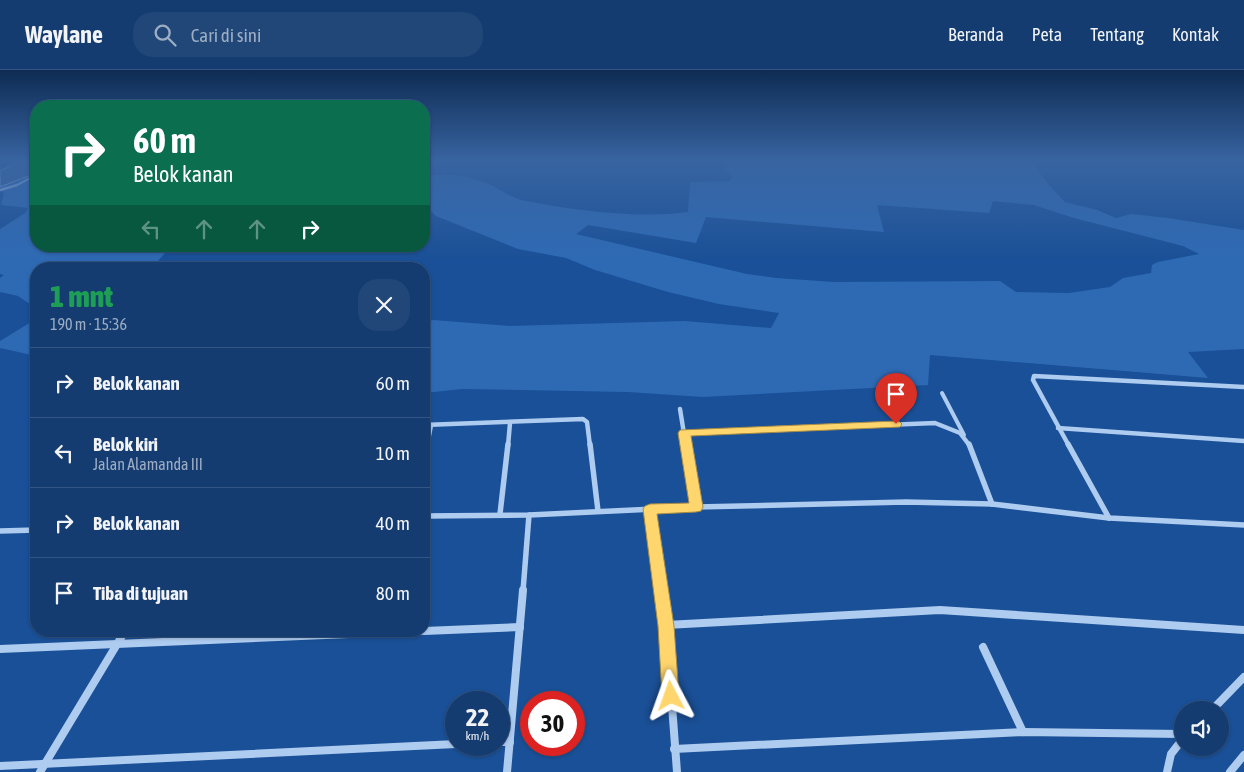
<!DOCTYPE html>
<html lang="id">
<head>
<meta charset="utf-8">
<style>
  :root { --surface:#143c71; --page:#214779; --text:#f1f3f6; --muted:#9dadc3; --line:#335684 }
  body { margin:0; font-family:"Asap Condensed",sans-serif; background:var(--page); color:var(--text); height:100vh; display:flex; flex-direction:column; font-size:19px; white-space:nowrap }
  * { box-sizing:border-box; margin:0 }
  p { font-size:16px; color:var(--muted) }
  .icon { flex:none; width:28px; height:28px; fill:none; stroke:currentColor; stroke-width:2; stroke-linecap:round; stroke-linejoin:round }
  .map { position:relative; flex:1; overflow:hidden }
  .sheet { position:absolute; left:30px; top:192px; width:400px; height:375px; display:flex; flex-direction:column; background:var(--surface); border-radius:20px; box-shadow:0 1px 4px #0004,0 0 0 1px var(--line) }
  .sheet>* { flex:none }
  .top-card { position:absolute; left:30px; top:30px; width:400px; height:152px; border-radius:20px; box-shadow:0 1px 4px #0004,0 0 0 1px var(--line); background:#0b6e4f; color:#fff; overflow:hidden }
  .controls { position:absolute; left:1174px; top:631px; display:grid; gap:10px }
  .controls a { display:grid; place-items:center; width:55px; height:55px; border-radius:50%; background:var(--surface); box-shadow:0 1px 4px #0004,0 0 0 1px var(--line); font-size:25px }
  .speed { position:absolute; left:445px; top:621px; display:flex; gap:10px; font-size:25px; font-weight:700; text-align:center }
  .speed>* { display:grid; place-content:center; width:65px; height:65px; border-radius:50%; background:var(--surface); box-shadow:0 1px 4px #0004,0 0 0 1px var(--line); line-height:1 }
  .speed small { font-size:12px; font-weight:400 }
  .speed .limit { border:8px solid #d22; background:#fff; color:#111 }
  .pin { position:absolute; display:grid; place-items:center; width:42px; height:42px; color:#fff; margin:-51px -21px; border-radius:50% 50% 50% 0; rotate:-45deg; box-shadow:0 0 5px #0007 }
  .pin .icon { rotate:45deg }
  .me { position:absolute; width:55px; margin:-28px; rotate:356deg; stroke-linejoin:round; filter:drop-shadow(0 0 4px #0008) }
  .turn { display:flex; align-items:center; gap:18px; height:105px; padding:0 20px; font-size:22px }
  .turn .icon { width:65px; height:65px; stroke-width:2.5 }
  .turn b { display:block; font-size:35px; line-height:42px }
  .lanes { display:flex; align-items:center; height:48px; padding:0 20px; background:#0003; justify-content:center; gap:25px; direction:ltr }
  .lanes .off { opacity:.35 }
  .round { display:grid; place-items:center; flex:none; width:52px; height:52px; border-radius:20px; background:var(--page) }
  .summary { display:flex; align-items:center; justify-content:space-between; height:85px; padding:0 20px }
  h1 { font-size:30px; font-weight:800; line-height:38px; color:#1e9e55 }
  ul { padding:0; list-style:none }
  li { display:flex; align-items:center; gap:15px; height:70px; padding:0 20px; border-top:1px solid var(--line) }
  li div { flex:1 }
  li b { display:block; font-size:19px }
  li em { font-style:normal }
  header { display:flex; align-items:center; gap:30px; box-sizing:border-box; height:70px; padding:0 25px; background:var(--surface); border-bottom:1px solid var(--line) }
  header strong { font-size:24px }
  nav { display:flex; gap:28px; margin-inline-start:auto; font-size:18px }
  .search { width:350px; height:45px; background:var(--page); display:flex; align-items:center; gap:12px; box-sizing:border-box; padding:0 18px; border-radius:20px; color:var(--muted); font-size:19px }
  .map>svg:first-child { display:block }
  .green { fill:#2e6ab4; fill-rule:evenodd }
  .water { fill:#3a6094; stroke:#a1c6f2 }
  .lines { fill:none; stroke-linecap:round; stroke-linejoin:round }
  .service-far1 { stroke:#aecbf0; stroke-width:2.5 }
  .service { stroke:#aecbf0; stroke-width:4 }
  .minor-far2 { stroke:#aecbf0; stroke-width:4.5 }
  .minor-far1 { stroke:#aecbf0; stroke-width:5.5 }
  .minor { stroke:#aecbf0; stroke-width:8 }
  .route { fill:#ffd66d; stroke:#a68b47 }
</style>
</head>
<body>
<header>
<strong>Waylane</strong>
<div class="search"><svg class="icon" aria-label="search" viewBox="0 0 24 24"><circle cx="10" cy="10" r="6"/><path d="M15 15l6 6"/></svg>Cari di sini</div>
<nav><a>Beranda</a><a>Peta</a><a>Tentang</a><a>Kontak</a></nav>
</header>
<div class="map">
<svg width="1244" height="702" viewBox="0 0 1244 702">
  <rect width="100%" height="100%" fill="#1a5097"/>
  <g class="green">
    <path d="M726 92H1032L1048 114 1065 132 1097 140 1116 148 1131 144 1168 148 1244 160V279L1188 282 1208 308 930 285 928 315 703 327 628 322 462 319 424 323V253L433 250 510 256 684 251 771 258 779 243 719 234 668 222 595 200 566 188 518 179 436 146 424 134V106C446 102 470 106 491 115 501 120 511 127 521 130 571 140 638 149 688 142L690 112 730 111 732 107 726 99ZM993 131 1034 135 1074 148 1183 176 1199 184 1158 192 1152 195 1151 203 1123 208 1110 217 1069 223 1016 222 1000 211 834 212 776 208 747 204 576 164 588 155 696 173 706 147 884 162 877 135 989 143Z"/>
    <path d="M36 103V176H171L151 199H36V238L18 226 0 222V208L4 205 0 204V159L25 143 28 138 1 135 4 124 0 117Z"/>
    <path d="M36 249V286L0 278V271Z"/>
  </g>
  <path class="water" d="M19 92H36V103L0 117V101Z"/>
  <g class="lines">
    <path class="service-far1" d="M0 120 17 115 36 105"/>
    <path class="service" d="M942 323 964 365"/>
    <g class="minor-far2">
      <path d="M680 339 686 376"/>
      <path d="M424 355 583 349 587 352 590 376"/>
      <path d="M1058 358 1244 371"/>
      <path d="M684 363 935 353 960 363 970 376"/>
      <path d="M427 376 431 355"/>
      <path d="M508 376 510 353"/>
      <path d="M1069 376 1033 310 1034 306 1244 317"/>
    </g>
    <g class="minor-far1">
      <path d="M590 374 598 441"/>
      <path d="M686 374 696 437"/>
      <path d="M969 374 992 434"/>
      <path d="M1068 374 1109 448"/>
      <path d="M424 388 427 374"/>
      <path d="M650 439 661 521"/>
      <path d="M500 444 508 374"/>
      <path d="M424 446 529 445 696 437 906 432 992 434 1109 448 1244 455"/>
      <path d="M0 461 36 460"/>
      <path d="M523 521 529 445"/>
    </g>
    <g class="minor">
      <path d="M661 520 666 555 677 702"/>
      <path d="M666 555 940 540 1244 560"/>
      <path d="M424 561 520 557"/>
      <path d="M983 577 1023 662"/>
      <path d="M0 579 420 561"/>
      <path d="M1212 640 1244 607"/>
      <path d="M499 672H510"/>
      <path d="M674 679 1023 662 1182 664"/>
      <path d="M0 696 456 674"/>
      <path d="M40 702 125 561"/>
      <path d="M507 702 523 520"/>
      <path d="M1167 702 1171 684 1182 670"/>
      <path d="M1230 702 1244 685"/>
    </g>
  </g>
  <linearGradient id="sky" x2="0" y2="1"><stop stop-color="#0e2c53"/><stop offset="0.48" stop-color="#3864a1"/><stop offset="1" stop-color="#3864a1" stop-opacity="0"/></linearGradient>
  <rect width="1244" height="190" fill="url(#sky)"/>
  <path class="route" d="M896 351 900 352 902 354 900 357 691 366 703 437 701 441 696 442 657 444 674 556 679 626 677 632 671 634 665 632 662 626 658 556 643 439 645 436 650 434 689 433 678 363 680 360Z"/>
</svg>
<div class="controls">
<a><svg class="icon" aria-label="sound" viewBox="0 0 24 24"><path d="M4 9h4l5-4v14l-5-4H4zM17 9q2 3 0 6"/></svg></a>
</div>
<div class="speed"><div>22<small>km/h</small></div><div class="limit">30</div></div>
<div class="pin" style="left:896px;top:354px;background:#d93025"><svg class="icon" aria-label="arrive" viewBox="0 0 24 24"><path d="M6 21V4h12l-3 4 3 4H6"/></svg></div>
<svg class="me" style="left:671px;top:626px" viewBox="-20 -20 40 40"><path d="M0-17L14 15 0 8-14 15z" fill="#ffd66d" stroke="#fff" stroke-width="4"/></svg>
<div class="top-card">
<div class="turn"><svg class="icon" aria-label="right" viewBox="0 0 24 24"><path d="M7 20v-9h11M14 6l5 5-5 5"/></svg><div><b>60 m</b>Belok kanan</div></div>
<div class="lanes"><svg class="icon off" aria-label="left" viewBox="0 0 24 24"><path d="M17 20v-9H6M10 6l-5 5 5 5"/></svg><svg class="icon off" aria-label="ahead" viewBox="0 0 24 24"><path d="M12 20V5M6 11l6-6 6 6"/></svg><svg class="icon off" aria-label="ahead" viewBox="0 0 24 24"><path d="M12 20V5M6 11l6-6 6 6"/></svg><svg class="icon" aria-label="right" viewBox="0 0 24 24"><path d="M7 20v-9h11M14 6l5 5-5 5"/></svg></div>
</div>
<section class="sheet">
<div class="summary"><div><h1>1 mnt</h1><p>190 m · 15:36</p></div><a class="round"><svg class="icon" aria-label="close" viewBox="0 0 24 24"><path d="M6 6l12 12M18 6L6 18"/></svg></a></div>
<ul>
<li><svg class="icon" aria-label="right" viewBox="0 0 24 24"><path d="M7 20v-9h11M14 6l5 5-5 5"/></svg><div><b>Belok kanan</b></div><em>60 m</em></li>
<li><svg class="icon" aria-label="left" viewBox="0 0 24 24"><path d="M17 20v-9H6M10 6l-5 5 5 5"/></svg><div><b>Belok kiri</b><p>Jalan Alamanda III</p></div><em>10 m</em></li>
<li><svg class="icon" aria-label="right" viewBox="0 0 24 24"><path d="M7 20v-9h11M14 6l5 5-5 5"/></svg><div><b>Belok kanan</b></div><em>40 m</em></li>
<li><svg class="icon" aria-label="arrive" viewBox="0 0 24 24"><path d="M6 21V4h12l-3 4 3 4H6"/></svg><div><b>Tiba di tujuan</b></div><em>80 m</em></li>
</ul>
</section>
</div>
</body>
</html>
